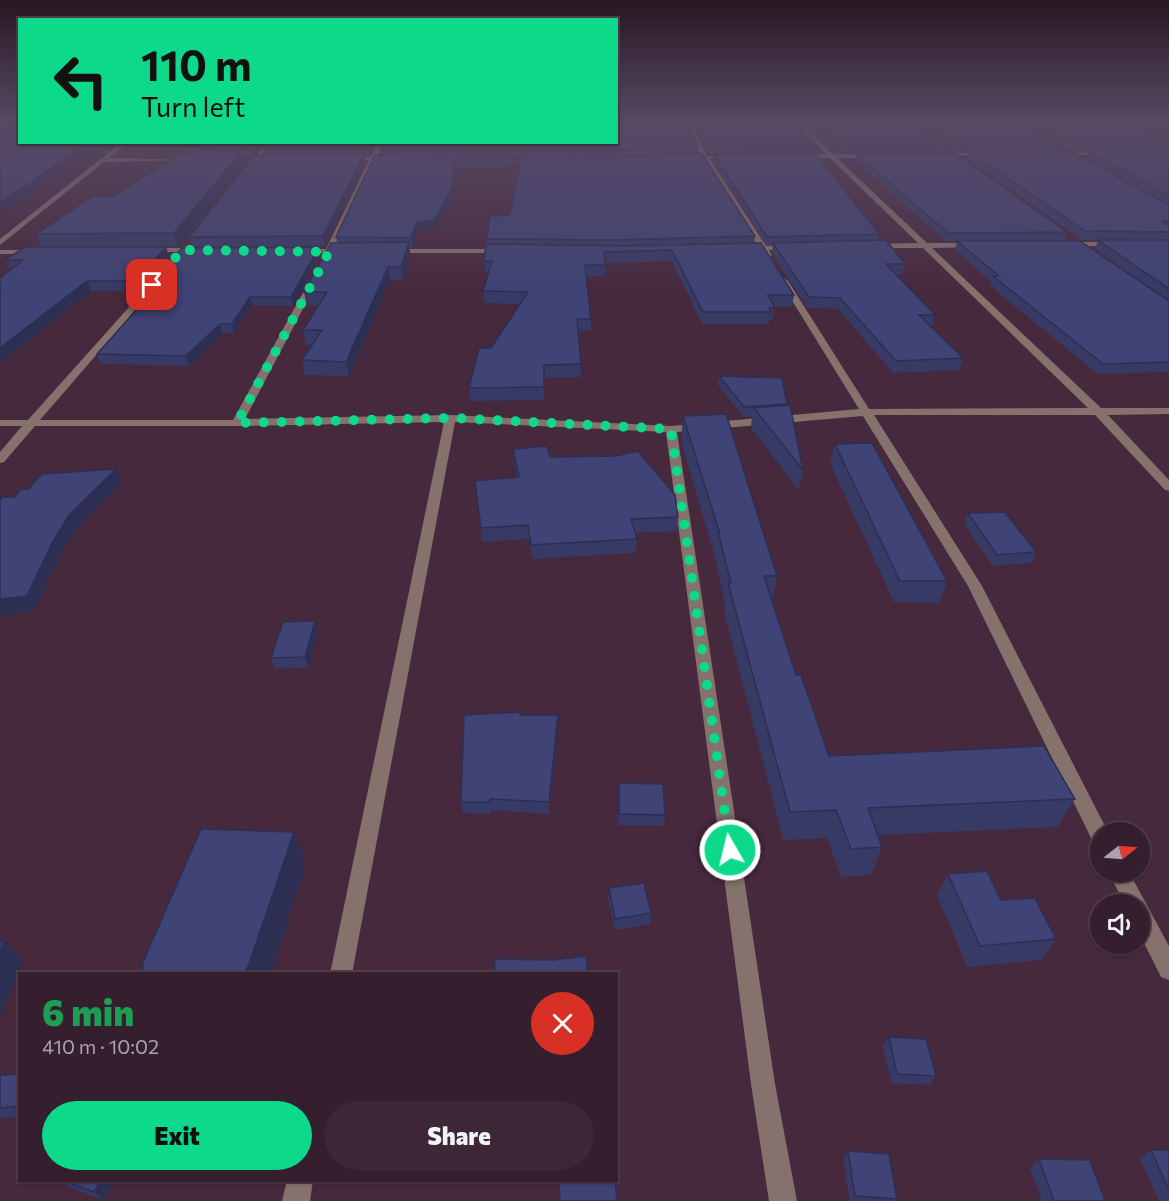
<!DOCTYPE html>
<html lang="en">
<head>
<meta charset="utf-8">
<style>
  :root { --surface:#351f2e; --page:#3d2736; --text:#f1f3f6; --muted:#aaa2aa; --line:#4f3d4a; --accent:#0dd98a }
  body { margin:0; font-family:Commissioner,sans-serif; background:var(--page); color:var(--text); height:100vh; display:flex; flex-direction:column; font-size:22px; white-space:nowrap }
  * { box-sizing:border-box; margin:0 }
  p { font-size:20px; color:var(--muted) }
  .icon { flex:none; width:33px; height:33px; fill:none; stroke:currentColor; stroke-width:2; stroke-linecap:round; stroke-linejoin:round }
  .map { position:relative; flex:1; overflow:hidden }
  .side { position:absolute; left:18px; top:972px; width:600px; height:210px; display:flex; flex-direction:column; background:var(--surface); border-radius:0px; box-shadow:0 2px 4px #0004,0 0 0 2px var(--line) }
  .side>* { flex:none }
  .hud { position:absolute; left:18px; top:18px; width:600px; height:126px; border-radius:0px; box-shadow:0 2px 4px #0004,0 0 0 2px var(--line); background:#0dd98a; color:#111; overflow:hidden }
  .needle { width:39px; rotate:73deg }
  .controls { position:absolute; left:1090px; top:822px; display:grid; gap:12px }
  .controls a { display:grid; place-items:center; width:60px; height:60px; border-radius:50%; background:var(--surface); box-shadow:0 2px 4px #0004,0 0 0 2px var(--line); font-size:30px }
  .pin { position:absolute; display:grid; place-items:center; width:51px; height:51px; color:#fff; margin:-26px; border-radius:12px; box-shadow:0 3px 9px #0006 }
  .me { position:absolute; width:66px; margin:-33px; rotate:352deg; stroke-linejoin:round; filter:drop-shadow(0 0 4px #0008) }
  .turn { display:flex; align-items:center; gap:21px; height:126px; padding:0 24px; font-size:27px }
  .turn .icon { width:78px; height:78px; stroke-width:2.5 }
  .turn b { display:block; font-size:42px; line-height:51px }
  .round { display:grid; place-items:center; flex:none; width:63px; height:63px; border-radius:32px; background:var(--page) }
  .head { display:flex; align-items:center; justify-content:space-between; height:102px; padding:0 24px }
  h1 { font-size:36px; font-weight:800; line-height:45px; color:#1e9e55 }
  .primary-button { display:flex; gap:12px; margin-top:auto; padding:12px 24px }
  .primary-button a { flex:1; height:69px; border-radius:36px; background:var(--accent); color:#111; font-size:24px; font-weight:800; line-height:69px; text-align:center }
  .primary-button a+a { background:var(--page); color:var(--text) }
  .map>svg:first-child { display:block }
  .lines { fill:none; stroke-linecap:round; stroke-linejoin:round }
  .minor { fill:#85726c; fill-rule:evenodd }
  .wall { fill:#363a65 }
  .shaded-wall { fill:#2c2f52 }
  .building { fill:#3f4375; stroke:#2c2f52; stroke-width:1.5 }
  .route { stroke:#0dd98a; stroke-width:10; stroke-dasharray:0 18 }
</style>
</head>
<body>
<div class="map">
<svg width="1169" height="1201" viewBox="0 0 1169 1201">
  <rect width="100%" height="100%" fill="#47293e"/>
  <g class="lines">
    <g class="minor">
      <path d="M686 124H692L707 156 737 157 710 159 766 246 791 245 795 247 794 249 769 250 772 255 768 257 761 251H740V247L758 246 703 159 680 158 701 156Z"/>
      <path d="M795 124H801L833 154 877 155 875 158H837L927 243H980V247H977L932 248 1101 408H1169V414L1108 415 1169 480V491L1165 490 1095 415H874L982 586 1108 832H1101V847L1094 844 968 586 863 416 677 432 775 1084 797 1201H769L751 1084 666 432 455 422 352 974H330L444 422 237 426H35L4 462 0 463V452L22 426H0V420H28L164 268 167 269V273L40 420H233L310 280 314 277 318 280 245 419 450 415 671 426 859 409 780 281 784 278 788 281 869 409 1088 408 923 248H869V244H872L918 243 830 158 795 157 797 154H826Z"/>
      <path d="M122 142H129L109 158 191 160 104 162 0 245V239Z"/>
      <path d="M268 142H275L247 171H243Z"/>
      <path d="M378 142H384L377 156 395 158 375 160 334 249H350V253H332L325 261 321 259 324 253H296V249H326L369 160 341 159 371 157Z"/>
      <path d="M938 153H989L992 155 936 156Z"/>
      <path d="M1058 153 1106 152 1109 154 1056 156Z"/>
      <path d="M1067 242H1115L1119 244 1115 246H1064V242Z"/>
      <path d="M146 248H200L204 250 200 252H143V248Z"/>
      <path d="M389 249H506L510 251 506 253H386L385 251Z"/>
      <path d="M0 250H35L39 252 35 254H0Z"/>
      <path d="M1108 872H1129L1169 946V980L1161 977 1140 935V904H1125Z"/>
      <path d="M287 1180H313L310 1201H282Z"/>
    </g>
  </g>
  <g class="wall">
    <path d="M0 124H20V142H97L34 191 0 212V132H17L18 131H0Z"/>
    <path d="M693 124H793L810 145 808 152 708 153Z"/>
    <path d="M814 124H913L943 145 941 152H846Z"/>
    <path d="M916 124H1020L1056 144 1054 151 957 152Z"/>
    <path d="M1022 124H1169V143L1143 130 1168 143 1165 150 1071 151Z"/>
    <path d="M265 142 250 155H241L243 163 178 247H166L169 256 138 291H91L0 363V278L10 270 5 260 41 247 36 234 114 196 187 152 185 146Z"/>
    <path d="M268 142H375L370 155H364L365 162 325 246 192 247 189 237 264 155 262 148Z"/>
    <path d="M698 146 697 153 597 157 381 155 380 148Z"/>
    <path d="M1169 150V372L1098 374 990 286 991 282 955 249 957 241H945L855 160 856 154 1067 232 1064 240 960 241 1160 295 1095 249 1098 240H1128H1082L968 159 970 152 1147 193 1086 158 1088 151Z"/>
    <path d="M375 155 597 158 755 236 754 244 794 295 792 307H774L773 320H769V324H702L672 261 605 263V276H586L591 319V331H578L581 364V377L544 378V400L470 401 469 388 491 348 520 304 484 303 483 291 489 272H485L484 261 487 244V239L510 215 519 166 453 167 454 195 435 228 417 231 413 247H409L410 255 403 280H390L349 376 305 375 302 360 313 345H306L303 330 318 306H307L304 292 337 243 336 237Z"/>
    <path d="M714 155 879 234 878 241 905 264 902 274H896L935 315 932 326H930L963 358 959 370 893 373 838 309 807 308 772 253 773 245H766L713 161Z"/>
    <path d="M319 247 320 255 293 306 252 305 234 333H222L189 366 100 364 97 354 154 291 151 283Z"/>
    <path d="M719 376 787 404 786 405 803 470 799 490 751 428 752 416 743 417 718 385Z"/>
    <path d="M683 416 777 576 772 602 796 675 829 756 1075 799 1057 827 878 835 882 847 871 875 841 877 827 838 783 840 724 611 725 604 715 557 681 441Z"/>
    <path d="M835 444 947 581 939 603 894 602 830 463Z"/>
    <path d="M513 449 550 457 678 517 677 531 635 533 637 539 636 553 532 559 529 539 482 542 475 481 517 478 514 463Z"/>
    <path d="M968 513 1036 552 1031 563 993 566 964 524Z"/>
    <path d="M318 632 308 668 275 669 271 658Z"/>
    <path d="M520 715 558 727 549 814 491 810V814L463 813 461 802Z"/>
    <path d="M619 783 665 815 664 826 618 825Z"/>
    <path d="M948 874 1001 900 1056 939 1041 960 967 967 937 895Z"/>
    <path d="M609 888 651 913 650 924 615 930 608 899Z"/>
    <path d="M889 1037 936 1076 929 1085 891 1083 883 1046Z"/>
    <path d="M20 1074V1116L0 1118V1075Z"/>
    <path d="M1151 1150H1169V1201H1159L1140 1159Z"/>
    <path d="M848 1151 897 1199 895 1201H850L843 1159Z"/>
    <path d="M1039 1159 1105 1201H1042L1030 1168Z"/>
    <path d="M60 1180H115L104 1200 68 1187Z"/>
  </g>
  <g class="shaded-wall">
    <path d="M85 142H97L34 191 0 212V202Z"/>
    <path d="M255 142H265L250 155 248 148Z"/>
    <path d="M371 142H375L370 155 369 148Z"/>
    <path d="M241 152 243 163 178 247 174 233Z"/>
    <path d="M364 154 365 162 325 246 323 236Z"/>
    <path d="M453 160 454 195 435 228 417 231 413 247 411 238 416 223Z"/>
    <path d="M409 242 410 255 403 280 401 267Z"/>
    <path d="M166 247 169 256 138 291 135 281Z"/>
    <path d="M319 247 320 255 293 306 291 297Z"/>
    <path d="M388 267 390 280 349 376 346 362Z"/>
    <path d="M87 281 91 291 0 363V348Z"/>
    <path d="M250 297 252 305 234 333 232 324Z"/>
    <path d="M220 324 222 333 189 366 186 356Z"/>
    <path d="M116 469 122 483 76 530 59 558 35 611 0 616V599L52 543 69 515Z"/>
    <path d="M315 621 318 632 308 668 305 657Z"/>
    <path d="M558 715V727L549 814V802Z"/>
    <path d="M294 832 306 864 271 974H242Z"/>
    <path d="M5 941 23 962 0 1017V951Z"/>
    <path d="M101 1180H115L104 1200 94 1192Z"/>
  </g>
  <g class="building">
    <path d="M0 124H20V142H85L31 183 0 202V132H17L19 125Z"/>
    <path d="M616 124H687L698 146 597 150 380 148 382 142H616Z"/>
    <path d="M697 124H793L810 145 709 146Z"/>
    <path d="M823 124H913L943 145H847Z"/>
    <path d="M928 124H1020L1056 144 959 145Z"/>
    <path d="M1036 124H1130L1168 143 1073 144Z"/>
    <path d="M1146 124H1169V134Z"/>
    <path d="M189 142H255L248 148H195L198 146H185Z"/>
    <path d="M268 142H371L369 148H262Z"/>
    <path d="M1169 150V196L1088 151Z"/>
    <path d="M1070 151 1169 205V221H1162L1169 226V232L1085 231 970 152Z"/>
    <path d="M241 152 174 233 36 234 93 196H114L181 153Z"/>
    <path d="M954 153 1067 232 948 233 856 154Z"/>
    <path d="M364 154 323 236 189 237 254 155Z"/>
    <path d="M702 154 755 236 619 240 487 239 490 216 510 215 521 159 453 160V187L434 220 416 223 411 238 336 237 375 155 597 158Z"/>
    <path d="M816 154 879 234 767 237 714 155Z"/>
    <path d="M886 240 905 264H886L935 315H919L963 358 896 361 840 298 809 297 773 243Z"/>
    <path d="M1098 240H1169V289Z"/>
    <path d="M957 241H1080L1169 301V362L1103 364 993 276H999Z"/>
    <path d="M409 242 401 267H388L346 362 302 360 322 330H303L327 292H304L331 243Z"/>
    <path d="M761 243 794 295H768L775 308H769L771 312H703L672 250 604 252 605 265H585L591 319H577L581 364 544 365V387L469 388 479 348H491L528 292 483 291 492 261H484L486 244 619 246Z"/>
    <path d="M25 247H166L135 281H87L0 348V278L23 260H5Z"/>
    <path d="M319 247 291 297H250L232 324H220L186 356 97 354 161 283H151L182 248Z"/>
    <path d="M719 376 782 378 787 404 744 407Z"/>
    <path d="M790 405 803 470 754 408Z"/>
    <path d="M726 414 777 576H764L796 675H801L829 756 1044 746 1075 799 868 808 882 847 851 849 836 810 790 812 728 583H731L718 532 720 534 683 416Z"/>
    <path d="M872 443 947 581H900L835 444Z"/>
    <path d="M547 446 550 457 615 456 638 451 675 495 678 517 631 519 637 539 531 545 528 525 481 528 475 481 519 477 513 449Z"/>
    <path d="M116 469 69 515 52 543 27 596 0 599V500L2 497H15L21 489H28L42 474Z"/>
    <path d="M1005 512 1036 552 997 555 968 513Z"/>
    <path d="M315 621 305 657 271 658 283 622Z"/>
    <path d="M520 712V715H558L549 802 490 799 489 802H461L464 715Z"/>
    <path d="M619 783 663 784 665 815 619 814Z"/>
    <path d="M201 829 294 832 248 967 242 974H142L143 962Z"/>
    <path d="M987 871 1001 900 1035 898 1056 939 980 946 948 874Z"/>
    <path d="M644 883 651 913 615 919 609 888Z"/>
    <path d="M5 941 0 951V942Z"/>
    <path d="M586 956 588 974H494L495 959 553 960Z"/>
    <path d="M889 1037 926 1039 936 1076 897 1074Z"/>
    <path d="M20 1074V1106L0 1108V1075Z"/>
    <path d="M1151 1150H1169V1190Z"/>
    <path d="M848 1151 889 1154 897 1199 855 1196Z"/>
    <path d="M1039 1159 1090 1160 1105 1201H1054Z"/>
    <path d="M63 1180H101L94 1192Z"/>
    <path d="M559 1180H615L617 1201H560Z"/>
  </g>
  <linearGradient id="sky" x2="0" y2="1"><stop stop-color="#271722"/><stop offset="0.42" stop-color="#584963"/><stop offset="1" stop-color="#584963" stop-opacity="0"/></linearGradient>
  <rect width="1169" height="292" fill="url(#sky)"/>
  <g class="lines">
    <path class="route" d="M152 285 182 250 329 252 237 423 450 418 671 429 730 850"/>
  </g>
</svg>
<div class="controls">
<a><svg class="needle" viewBox="-14 -14 28 28"><path d="M0-13l5 13h-10z" fill="#e53935"/><path d="M0 13l5-13h-10z" fill="#aaa2aa"/></svg></a>
<a><svg class="icon" aria-label="sound" viewBox="0 0 24 24"><path d="M4 9h4l5-4v14l-5-4H4zM17 9q2 3 0 6"/></svg></a>
</div>
<div class="pin" style="left:152px;top:285px;background:#d93025"><svg class="icon" aria-label="arrive" viewBox="0 0 24 24"><path d="M6 21V4h12l-3 4 3 4H6"/></svg></div>
<svg class="me" style="left:730px;top:850px" viewBox="-20 -20 40 40"><circle r="17" fill="#0dd98a" stroke="#fff" stroke-width="3"/><path d="M0-11L8 9 0 5-8 9z" fill="#fff"/></svg>
<div class="hud">
<div class="turn"><svg class="icon" aria-label="left" viewBox="0 0 24 24"><path d="M17 20v-9H6M10 6l-5 5 5 5"/></svg><div><b>110 m</b>Turn left</div></div>
</div>
<section class="side">
<div class="head"><div><h1>6 min</h1><p>410 m · 10:02</p></div><a class="round" style="background:#d93025;color:#fff"><svg class="icon" aria-label="close" viewBox="0 0 24 24"><path d="M6 6l12 12M18 6L6 18"/></svg></a></div>
<div class="primary-button"><a>Exit</a><a>Share</a></div>
</section>
</div>
</body>
</html>
